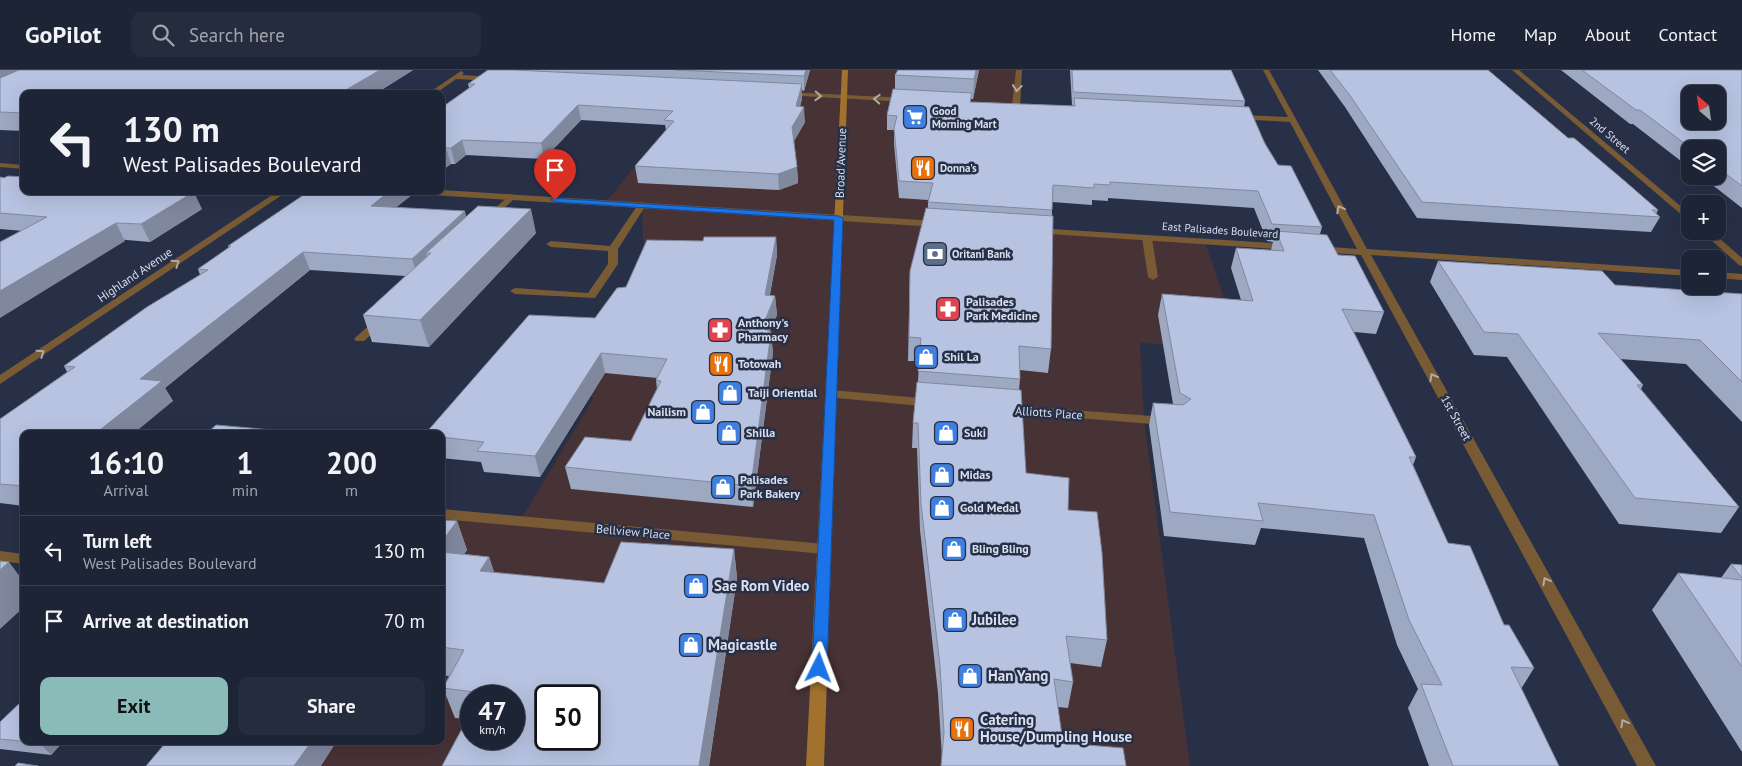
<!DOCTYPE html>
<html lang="en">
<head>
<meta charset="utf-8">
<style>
  :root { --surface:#1d2435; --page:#252c3d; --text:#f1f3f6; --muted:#a0a4ad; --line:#3b4150; --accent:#8bbbb9 }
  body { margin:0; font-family:"PT Sans",sans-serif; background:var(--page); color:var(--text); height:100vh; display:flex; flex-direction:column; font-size:19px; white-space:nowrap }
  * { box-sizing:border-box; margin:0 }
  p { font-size:16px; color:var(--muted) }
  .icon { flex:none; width:28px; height:28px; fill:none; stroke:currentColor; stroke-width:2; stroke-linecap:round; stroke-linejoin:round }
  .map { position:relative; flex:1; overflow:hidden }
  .drawer { position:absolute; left:20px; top:360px; width:425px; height:315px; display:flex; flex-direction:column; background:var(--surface); border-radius:10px; box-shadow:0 5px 20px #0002,0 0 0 1px var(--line) }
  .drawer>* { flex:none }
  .hud { position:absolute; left:20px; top:20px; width:425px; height:105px; border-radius:10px; box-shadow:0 5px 20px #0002,0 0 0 1px var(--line); background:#1d2435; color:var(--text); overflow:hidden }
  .needle { width:32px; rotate:331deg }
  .fabs { position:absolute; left:1681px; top:15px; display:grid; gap:10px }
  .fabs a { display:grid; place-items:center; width:45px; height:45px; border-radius:10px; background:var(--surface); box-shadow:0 5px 20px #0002,0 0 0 1px var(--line); font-size:25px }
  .speed { position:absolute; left:460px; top:615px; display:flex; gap:10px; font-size:25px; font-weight:700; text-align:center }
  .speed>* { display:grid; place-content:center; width:65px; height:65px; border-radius:50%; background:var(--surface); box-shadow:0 5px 20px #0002,0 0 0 1px var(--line); line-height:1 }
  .speed small { font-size:12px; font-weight:400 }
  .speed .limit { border:2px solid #111; border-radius:8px; background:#fff; color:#111 }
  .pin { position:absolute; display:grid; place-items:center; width:42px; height:42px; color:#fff; margin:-51px -21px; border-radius:50% 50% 50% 0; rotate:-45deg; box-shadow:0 0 5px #0007 }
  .pin .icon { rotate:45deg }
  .me { position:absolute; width:55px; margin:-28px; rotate:3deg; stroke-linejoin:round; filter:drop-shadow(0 0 4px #0008) }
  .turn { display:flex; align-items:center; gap:18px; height:105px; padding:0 20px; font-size:22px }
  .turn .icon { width:65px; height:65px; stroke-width:2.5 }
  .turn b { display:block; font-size:35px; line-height:42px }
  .eta { display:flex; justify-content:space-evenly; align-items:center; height:85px; text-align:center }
  .eta b { font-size:30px; font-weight:800; line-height:35px }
  .button { display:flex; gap:10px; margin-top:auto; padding:10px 20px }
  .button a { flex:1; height:58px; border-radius:10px; background:var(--accent); color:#111; font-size:20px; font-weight:800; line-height:58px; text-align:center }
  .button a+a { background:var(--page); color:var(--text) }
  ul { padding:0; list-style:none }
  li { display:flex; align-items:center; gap:15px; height:70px; padding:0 20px; border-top:1px solid var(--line) }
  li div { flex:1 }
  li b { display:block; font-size:19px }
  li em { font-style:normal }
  header { display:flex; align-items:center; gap:30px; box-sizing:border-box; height:70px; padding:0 25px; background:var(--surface); border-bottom:1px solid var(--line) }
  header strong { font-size:24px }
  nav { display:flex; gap:28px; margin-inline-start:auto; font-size:18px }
  .search { width:350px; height:45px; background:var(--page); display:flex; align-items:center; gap:12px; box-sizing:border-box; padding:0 18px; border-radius:10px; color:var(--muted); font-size:19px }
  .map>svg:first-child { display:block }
  .commercial { fill:#473235; fill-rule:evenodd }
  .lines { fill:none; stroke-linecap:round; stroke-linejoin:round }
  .lane { fill:#785b34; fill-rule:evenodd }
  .street { fill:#785b34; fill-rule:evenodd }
  .secondary { fill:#a0722e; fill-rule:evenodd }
  .wall { fill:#9da8c2; fill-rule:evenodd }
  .shaded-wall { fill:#80889e }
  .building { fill:#b7c3e1; stroke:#80889e; fill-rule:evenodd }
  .oneway { stroke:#b2aaa4 }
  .route { fill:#1a73e8; stroke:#114b97 }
  .labels { text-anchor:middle; stroke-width:5; stroke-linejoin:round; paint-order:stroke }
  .far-poi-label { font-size:11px; font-weight:bold; fill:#d9dfef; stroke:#273047; text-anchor:start }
  .far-street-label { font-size:11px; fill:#d9dfef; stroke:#273047 }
  .street-label { font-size:12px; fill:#d9dfef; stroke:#273047 }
  .poi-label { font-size:12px; font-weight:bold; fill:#d9dfef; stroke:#273047; text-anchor:start }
  .near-poi-label { font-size:15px; font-weight:bold; fill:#d9dfef; stroke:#273047; text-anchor:start }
</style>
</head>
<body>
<header>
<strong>GoPilot</strong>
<div class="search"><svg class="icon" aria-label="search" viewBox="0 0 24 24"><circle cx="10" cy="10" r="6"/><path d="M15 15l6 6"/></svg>Search here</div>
<nav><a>Home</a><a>Map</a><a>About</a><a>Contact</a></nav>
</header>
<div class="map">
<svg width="1742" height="696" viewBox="0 0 1742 696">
  <rect width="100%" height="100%" fill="#273047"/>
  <path class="commercial" d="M651 0H1019L1016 36 1046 161 1205 172 1241 279 1140 273 1144 349 1190 696H181L200 671H441V444L520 451 594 327 491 318 592 262 628 234 644 196 642 136 605 133 662 63 703 20ZM471 626H514V669H471ZM546 626H589V669H546Z"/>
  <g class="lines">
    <g class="lane">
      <path d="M511 124 515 127 514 129 492 150H486V146Z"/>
      <path d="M642 132 646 135 618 179V194L595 228 515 224 510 221 515 218 588 223 608 194V181L551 177 546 174 551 171 610 176 639 133Z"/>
      <path d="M1147 165 1152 168 1158 207 1153 210 1148 207 1142 168Z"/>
      <path d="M380 248 385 251 384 253 364 271H356L354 269 356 267 376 249Z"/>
      <path d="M0 481 24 484V494L0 491Z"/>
    </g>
    <g class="street">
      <path d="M1016 0H1022L1020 36 1016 38 1012 36Z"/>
      <path d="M1263 0H1269L1367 179 1690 200V206L1371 185 1656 696H1637L1361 185 1319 182 1314 179 1319 176 1357 179 1290 52 1238 49 1234 47 1238 45 1288 47Z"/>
      <path d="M1512 0H1519L1690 144V152Z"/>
      <path d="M461 1 464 3 462 5 494 7 497 9 494 11 456 9 435 24H427Z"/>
      <path d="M786 22 906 28 910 30 906 32 784 25 782 24Z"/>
      <path d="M0 93 24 95V99L0 97Z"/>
      <path d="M441 120 937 151 942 154 937 157 416 124 412 121Z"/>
      <path d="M278 121H288L0 314V305Z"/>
      <path d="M1037 158 1289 174 1294 177 1289 180 1034 163V159Z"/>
      <path d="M1701 161H1711L1742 188V196L1739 195Z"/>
      <path d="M1718 202 1742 204V210L1718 208Z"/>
      <path d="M831 320 931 329 937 333 931 337 827 327 825 324 827 321Z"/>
      <path d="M1006 335 1165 347 1171 351 1165 355 1002 342 1000 339Z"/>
      <path d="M441 439 824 474 829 475 831 479 829 483 824 484 441 449Z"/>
    </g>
    <path class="secondary" d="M842 0H848L824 696H806Z"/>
  </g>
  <g class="wall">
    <path d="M0 0H413L375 24H24V61L0 60Z"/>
    <path d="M488 0H810L804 21 802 20V29L800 36 805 52 794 71 797 97 798 113 779 120 638 113 635 96 666 60 665 55 581 50 544 89 466 85 455 94H451L441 101V38L469 18 468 14Z"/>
    <path d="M979 0 973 29H971V32L1073 36V35H1072L1070 0H1231L1245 31 1244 37 1278 95 1322 157 1320 164 1338 185 1384 242 1376 264 1354 262 1416 387 1413 395 1448 473 1534 598 1521 619 1559 696H1429L1408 638 1418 619 1397 575 1364 468 1261 458 1255 475 1164 466 1149 355 1153 333 1173 334 1158 245 1162 224 1241 230 1231 198 1236 178 1271 180 1273 172 1267 171 1254 138 1108 128V131L1092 130V135L1052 132V146L1051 279 1048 303 1020 300V309L1019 320 1026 403 1068 440 1107 570 1101 597 1070 593 1073 612 1068 638 1058 637 942 688 938 623 920 460 917 378H912L913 353 918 312 919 291H908L910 201 928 138V130L899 128 894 74V60H887V45L895 19V5Z"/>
    <path d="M1318 0H1488L1568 68 1658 140 1656 144 1660 147 1651 162 1417 148 1345 37Z"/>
    <path d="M1561 0H1742V138L1701 106H1718V79H1690V98L1633 54H1630Z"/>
    <path d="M0 107 202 139 150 172 0 159Z"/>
    <path d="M413 124 396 137 466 147 536 163 429 277 372 272 363 245 405 206 310 200 165 318 173 331 24 364V436L0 433V349L67 302 64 296 200 205 198 199 229 178 228 176 318 125Z"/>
    <path d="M776 167 777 185 770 225 775 226 777 245 770 261 773 282 753 437 571 419 565 397 631 371 657 319 656 310 657 308 605 303 540 407 484 402 481 392 441 388V364L595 248 626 217 703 171Z"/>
    <path d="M1438 191 1615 215 1742 224V352L1686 294 1620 289 1643 315 1641 319 1739 437 1721 463 1619 454 1507 287 1474 285 1430 212Z"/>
    <path d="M441 450 457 451 467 480 464 484 489 487 494 503 604 513 621 472 734 479 737 508 709 696H442L467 649 455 648 443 618 449 606 441 605ZM471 626H514V669H471ZM546 626H589V669H546Z"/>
    <path d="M1731 494 1742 495V682L1652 540 1678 503 1721 508Z"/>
    <path d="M0 652 24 671H64L51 685 0 679Z"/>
  </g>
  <g class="shaded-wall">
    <path d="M0 0H50L0 21Z"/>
    <path d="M380 0H413L375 24H339Z"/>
    <path d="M806 0H810L804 21V6Z"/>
    <path d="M976 0H979L973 29 974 9Z"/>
    <path d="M802 14V29L797 48 804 37 805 52 793 73 792 57 796 36Z"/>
    <path d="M578 35 581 50 544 89 541 73Z"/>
    <path d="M462 70 466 85 455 94 451 78Z"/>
    <path d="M446 78 451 94 441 101V82Z"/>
    <path d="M797 97 798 113 779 120 778 104Z"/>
    <path d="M390 121H412L413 124 377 153 371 136Z"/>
    <path d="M194 122 202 139 150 172 141 154Z"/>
    <path d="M531 139 536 163 429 277 420 250Z"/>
    <path d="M465 141 469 159 431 183H426L430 196 418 207 412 189Z"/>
    <path d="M116 153 125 171 0 248V221Z"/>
    <path d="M776 167 777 185 766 244 765 225Z"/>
    <path d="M303 182 310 200 165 318 173 331 133 364H96L140 309Z"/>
    <path d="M775 226 777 245 763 278 762 258Z"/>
    <path d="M771 262 773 282 753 437 751 416Z"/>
    <path d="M601 283 605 303 540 407 535 386Z"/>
    <path d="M457 451 467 480 446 511 441 499V473Z"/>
    <path d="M734 479 737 508 709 696H699Z"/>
    <path d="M489 487 499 516 480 501Z"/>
    <path d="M9 492 24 512V537L0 559V500Z"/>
    <path d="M42 671H64L51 685 40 673Z"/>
    <path d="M300 671H337L321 696H294L298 674Z"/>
  </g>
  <g class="building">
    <path d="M19 0H380L339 24H24V43L0 42V8Z"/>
    <path d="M488 0H514L802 14 796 36 804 37 792 57 797 97 778 104 635 96 674 51 664 50 673 41 578 35 541 73 462 70 451 78H446L441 82V38L475 14H468Z"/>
    <path d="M675 0H806L804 6Z"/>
    <path d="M898 0H976L974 9 895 5Z"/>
    <path d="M1072 0H1231L1245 31 1073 22Z"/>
    <path d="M1330 0H1488L1568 68H1574L1627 113 1658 140H1652L1660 147 1422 132 1349 24Z"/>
    <path d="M1582 0H1742V116L1718 98V79H1692L1640 40H1636ZM1690 24H1718V51H1690Z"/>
    <path d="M893 19 972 23 970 32 1075 36 1074 28 1249 37 1265 74 1278 95 1291 96 1322 157 1272 154 1258 121 1110 112V115L1094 114V118L1053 115 1052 140 928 132 933 113 899 111 894 58 897 46 887 45Z"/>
    <path d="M8 106 24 107V121H178L194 122 141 154 116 153 0 221V172L47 147 0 143V107L4 108Z"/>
    <path d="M323 121H390L371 136 465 141 412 189 303 182 140 309 162 311 96 363 99 364H24V416L0 414V349L75 297 64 296 147 237 208 200 198 199 231 176H228L305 124 318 125Z"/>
    <path d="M478 136 531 139 420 250 363 245 431 183H426Z"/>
    <path d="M926 138 1053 146 1051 279 1019 276 1020 309 918 301 921 268 909 267 910 201Z"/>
    <path d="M1276 161 1327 165 1338 185 1355 186 1384 242 1342 239 1416 387H1409L1448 473 1470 476 1504 555H1509L1534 598 1511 597 1559 696H1453L1421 614 1442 615 1409 550 1374 445 1258 433 1263 451 1170 442 1153 333 1183 335 1191 329 1180 323 1162 224 1253 231 1236 178 1284 181Z"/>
    <path d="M704 167H776L765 225 775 226 762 258 771 262 751 416 565 397 585 367 631 371 661 311 656 310 667 289 601 283 535 386 477 381 484 372 441 367V364H425L529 245 595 248 617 218 626 217 647 170 703 171Z"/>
    <path d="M1438 191 1602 201 1615 215 1742 224V312L1700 270 1598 263 1643 315H1637L1739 437 1635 428 1518 264 1484 262Z"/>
    <path d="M917 312 1021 320 1026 403 1069 408 1068 440 1097 442 1102 483 1107 570 1066 566 1073 612 1054 609 1063 673 1123 678 1126 696H941L944 662 940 596 921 434 918 353H913Z"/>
    <path d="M216 355 294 362 291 364H206Z"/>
    <path d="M441 450 457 451 441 473Z"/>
    <path d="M621 472 734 479 699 696H442L471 642V669H514V626H480L482 623 443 618 464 580 441 577V482L489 487 480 501 604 513ZM546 626H589V669H546Z"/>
    <path d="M0 491 9 492 0 500Z"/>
    <path d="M1731 494 1742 495V508Z"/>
    <path d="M1678 503 1742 510V597Z"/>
    <path d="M24 629V671H42L40 673 0 669V652Z"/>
    <path d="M167 671H300L298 674 309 675 294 696H146Z"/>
    <path d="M18 693 38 696H15Z"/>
  </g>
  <defs><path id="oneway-chevron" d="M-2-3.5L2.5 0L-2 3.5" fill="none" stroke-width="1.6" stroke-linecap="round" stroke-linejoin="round" transform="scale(1.25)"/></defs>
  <g class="oneway">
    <use href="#oneway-chevron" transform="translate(1017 18) rotate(96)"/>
    <use href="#oneway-chevron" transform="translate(818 26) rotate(3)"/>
    <use href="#oneway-chevron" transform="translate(877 29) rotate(-177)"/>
    <use href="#oneway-chevron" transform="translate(1340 139) rotate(-118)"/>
    <use href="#oneway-chevron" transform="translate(176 193) rotate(-34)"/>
    <use href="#oneway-chevron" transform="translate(41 283) rotate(-34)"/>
    <use href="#oneway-chevron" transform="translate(1433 307) rotate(-119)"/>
    <use href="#oneway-chevron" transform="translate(1546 511) rotate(-119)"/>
    <use href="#oneway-chevron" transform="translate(1624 653) rotate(-119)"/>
  </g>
  <path class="route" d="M552 128 839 146 843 148 827 598 825 602 819 604 814 602 812 598 834 150 555 132 551 130Z"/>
  <defs>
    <symbol id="supermarket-square" viewBox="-11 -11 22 22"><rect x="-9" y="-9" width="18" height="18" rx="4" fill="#3f7fe0" stroke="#273047"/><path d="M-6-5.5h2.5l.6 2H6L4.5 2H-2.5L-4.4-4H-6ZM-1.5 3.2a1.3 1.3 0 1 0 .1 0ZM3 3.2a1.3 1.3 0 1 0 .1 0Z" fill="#fff"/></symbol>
    <symbol id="restaurant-square" viewBox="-11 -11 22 22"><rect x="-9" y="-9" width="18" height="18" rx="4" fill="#e8710a" stroke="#273047"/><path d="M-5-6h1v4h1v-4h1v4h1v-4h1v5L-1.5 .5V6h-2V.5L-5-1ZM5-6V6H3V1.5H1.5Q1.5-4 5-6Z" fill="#fff"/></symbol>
    <symbol id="bank-square" viewBox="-11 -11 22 22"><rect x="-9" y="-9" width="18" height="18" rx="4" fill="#5c6f8a" stroke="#273047"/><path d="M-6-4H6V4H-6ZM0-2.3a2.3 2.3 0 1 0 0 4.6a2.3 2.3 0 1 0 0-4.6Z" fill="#fff"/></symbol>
    <symbol id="pharmacy-square" viewBox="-11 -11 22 22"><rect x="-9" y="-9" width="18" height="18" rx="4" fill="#e0444e" stroke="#273047"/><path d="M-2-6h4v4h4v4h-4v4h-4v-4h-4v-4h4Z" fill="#fff"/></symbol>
    <symbol id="shop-square" viewBox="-11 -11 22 22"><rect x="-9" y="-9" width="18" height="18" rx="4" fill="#3f7fe0" stroke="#273047"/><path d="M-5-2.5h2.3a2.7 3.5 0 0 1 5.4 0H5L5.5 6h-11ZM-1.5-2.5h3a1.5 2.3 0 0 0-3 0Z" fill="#fff"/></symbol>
  </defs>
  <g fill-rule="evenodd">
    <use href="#supermarket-square" x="901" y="33" width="28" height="28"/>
    <use href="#restaurant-square" x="909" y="84" width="28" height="28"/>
    <use href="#bank-square" x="921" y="170" width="28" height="28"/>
    <use href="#pharmacy-square" x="934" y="225" width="28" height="28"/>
    <use href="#pharmacy-square" x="706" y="246" width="28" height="28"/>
    <use href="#shop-square" x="912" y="273" width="28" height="28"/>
    <use href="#restaurant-square" x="707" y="280" width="28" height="28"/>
    <use href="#shop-square" x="716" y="309" width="28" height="28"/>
    <use href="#shop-square" x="689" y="328" width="28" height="28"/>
    <use href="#shop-square" x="715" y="349" width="28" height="28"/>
    <use href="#shop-square" x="932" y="349" width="28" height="28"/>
    <use href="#shop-square" x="928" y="391" width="28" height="28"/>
    <use href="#shop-square" x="709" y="403" width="28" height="28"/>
    <use href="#shop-square" x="928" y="424" width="28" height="28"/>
    <use href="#shop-square" x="940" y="465" width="28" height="28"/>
    <use href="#shop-square" x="682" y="502" width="28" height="28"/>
    <use href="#shop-square" x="941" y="536" width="28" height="28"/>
    <use href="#shop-square" x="677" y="561" width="28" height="28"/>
    <use href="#shop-square" x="956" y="592" width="28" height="28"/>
    <use href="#restaurant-square" x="948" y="645" width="28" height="28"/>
  </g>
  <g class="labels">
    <g class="far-poi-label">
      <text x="932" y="45">Good<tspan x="932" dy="13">Morning Mart</tspan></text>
      <text x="940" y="102">Donna's</text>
      <text x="952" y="188">Oritani Bank</text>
    </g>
    <g class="far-street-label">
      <text transform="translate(1610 65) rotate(40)" y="4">2nd Street</text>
      <text transform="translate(1220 160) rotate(4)" y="4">East Palisades Boulevard</text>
    </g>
    <g class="street-label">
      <text transform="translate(841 93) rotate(-88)" y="4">Broad Avenue</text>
      <text transform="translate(135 205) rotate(-34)" y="4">Highland Avenue</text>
      <text transform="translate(1049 343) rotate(4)" y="4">Alliotts Place</text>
      <text transform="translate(1456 348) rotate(61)" y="4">1st Street</text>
      <text transform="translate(633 462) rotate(5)" y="4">Bellview Place</text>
    </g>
    <g class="poi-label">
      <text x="966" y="236">Palisades<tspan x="966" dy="14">Park Medicine</tspan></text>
      <text x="738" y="257">Anthony's<tspan x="738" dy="14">Pharmacy</tspan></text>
      <text x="944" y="291">Shil La</text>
      <text x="738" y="298">Totowah</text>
      <text x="748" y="327">Taiji Oriential</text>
      <text x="686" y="346" text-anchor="end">Nailism</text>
      <text x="746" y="367">Shilla</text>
      <text x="964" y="367">Suki</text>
      <text x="960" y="409">Midas</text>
      <text x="740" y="414">Palisades<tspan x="740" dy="14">Park Bakery</tspan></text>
      <text x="960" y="442">Gold Medal</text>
      <text x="972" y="483">Bling Bling</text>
    </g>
    <g class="near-poi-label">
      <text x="714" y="521">Sae Rom Video</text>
      <text x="972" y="555">Jubilee</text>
      <text x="708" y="580">Magicastle</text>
      <text x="988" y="611">Han Yang</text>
      <text x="980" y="655">Catering<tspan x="980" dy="17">House/Dumpling House</tspan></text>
    </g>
  </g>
</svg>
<div class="fabs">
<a><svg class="needle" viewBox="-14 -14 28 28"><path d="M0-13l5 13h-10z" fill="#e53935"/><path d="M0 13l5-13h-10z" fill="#a0a4ad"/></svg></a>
<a><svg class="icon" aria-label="layers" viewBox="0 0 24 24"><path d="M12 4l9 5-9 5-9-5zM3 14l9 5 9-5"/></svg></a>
<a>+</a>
<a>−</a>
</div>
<div class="speed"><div>47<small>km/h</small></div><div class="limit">50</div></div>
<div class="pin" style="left:555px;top:130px;background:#d93025"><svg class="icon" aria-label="arrive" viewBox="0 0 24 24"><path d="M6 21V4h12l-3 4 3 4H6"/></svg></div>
<svg class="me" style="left:819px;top:598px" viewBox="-20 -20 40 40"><path d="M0-17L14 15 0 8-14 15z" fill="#1a73e8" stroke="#fff" stroke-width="4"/></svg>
<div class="hud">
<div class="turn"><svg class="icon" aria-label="left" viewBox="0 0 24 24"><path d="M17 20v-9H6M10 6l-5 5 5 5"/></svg><div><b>130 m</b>West Palisades Boulevard</div></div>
</div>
<section class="drawer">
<div class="eta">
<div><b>16:10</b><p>Arrival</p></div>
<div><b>1</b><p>min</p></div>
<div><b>200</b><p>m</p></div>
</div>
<ul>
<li><svg class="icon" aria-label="left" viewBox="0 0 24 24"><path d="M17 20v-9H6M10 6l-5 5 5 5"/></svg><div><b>Turn left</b><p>West Palisades Boulevard</p></div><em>130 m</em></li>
<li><svg class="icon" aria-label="arrive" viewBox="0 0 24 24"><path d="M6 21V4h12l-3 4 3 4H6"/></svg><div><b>Arrive at destination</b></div><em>70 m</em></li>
</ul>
<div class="button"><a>Exit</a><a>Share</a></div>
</section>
</div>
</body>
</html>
